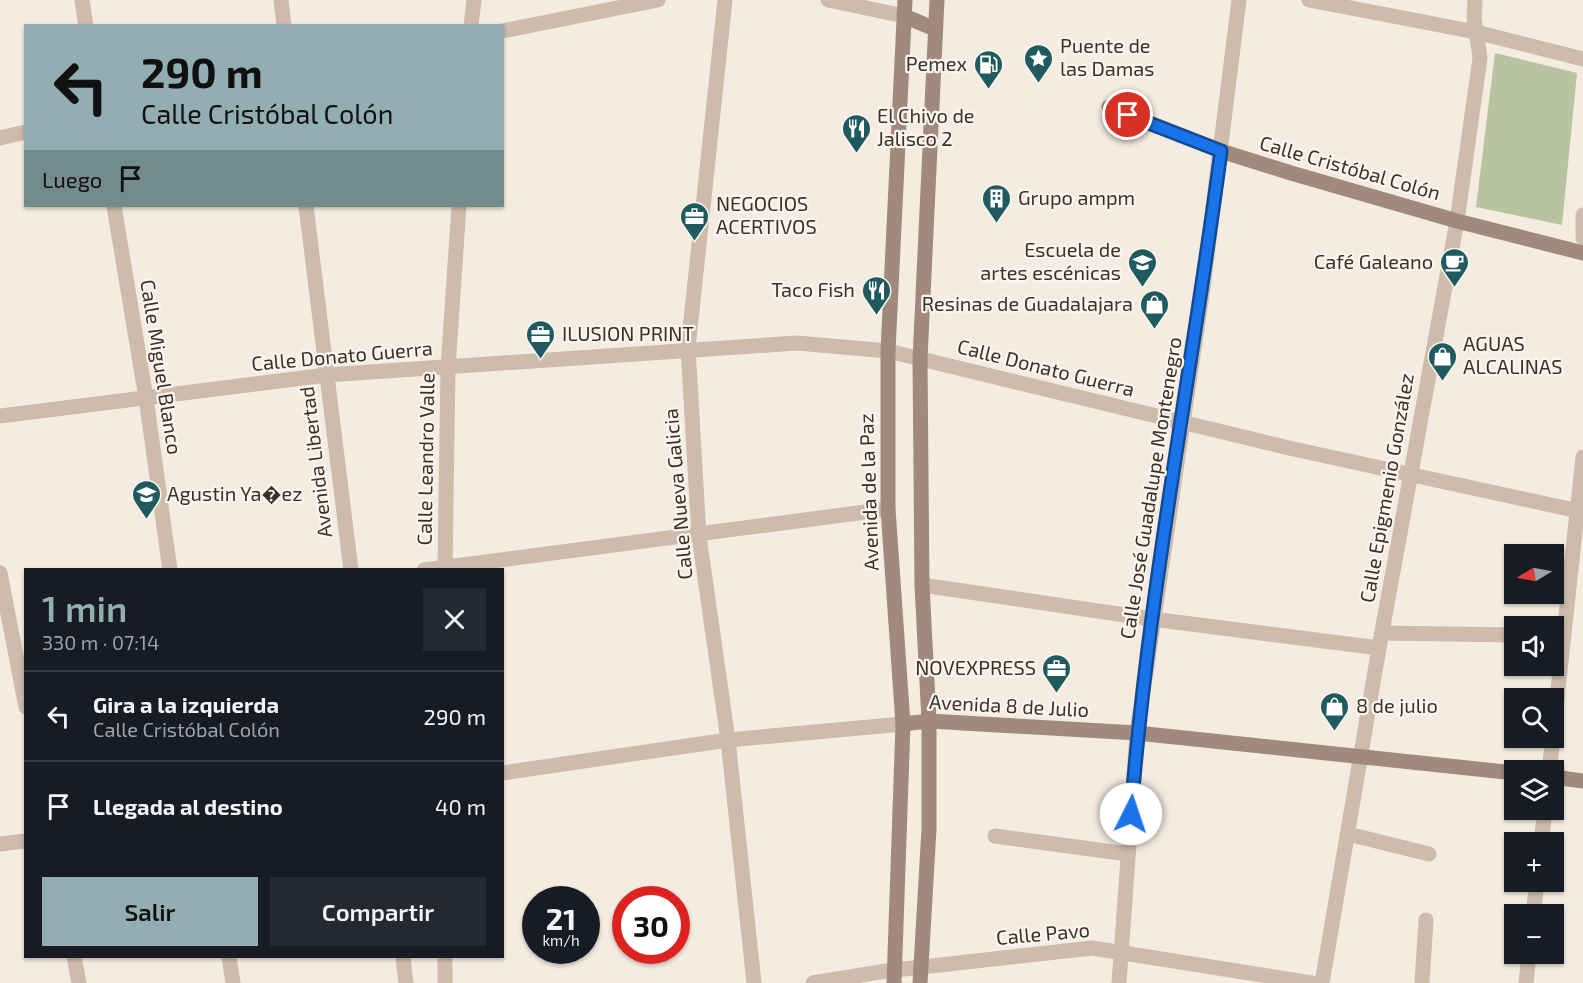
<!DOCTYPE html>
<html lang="es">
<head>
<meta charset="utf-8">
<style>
  :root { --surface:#171b24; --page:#242831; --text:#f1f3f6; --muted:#9ea1a6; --line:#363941; --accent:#92aeb2 }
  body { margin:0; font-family:"Exo 2",sans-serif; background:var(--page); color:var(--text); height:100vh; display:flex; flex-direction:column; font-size:22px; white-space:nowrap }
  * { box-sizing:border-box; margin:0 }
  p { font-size:20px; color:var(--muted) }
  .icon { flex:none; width:33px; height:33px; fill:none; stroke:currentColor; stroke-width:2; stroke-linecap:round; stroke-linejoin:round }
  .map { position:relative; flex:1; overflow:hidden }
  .drawer { position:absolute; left:24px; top:568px; width:480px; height:390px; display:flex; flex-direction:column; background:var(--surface); border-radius:0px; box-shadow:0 2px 4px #0004 }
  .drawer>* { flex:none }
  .guide { position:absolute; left:24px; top:24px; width:480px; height:183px; border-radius:0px; box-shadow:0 2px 4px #0004; background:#92aeb2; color:#111; overflow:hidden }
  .needle { width:39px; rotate:260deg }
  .buttons { position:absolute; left:1504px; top:544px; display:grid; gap:12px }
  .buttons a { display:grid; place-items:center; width:60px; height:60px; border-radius:0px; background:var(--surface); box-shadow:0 2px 4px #0004; font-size:30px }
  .speed { position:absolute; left:522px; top:886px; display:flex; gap:12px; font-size:30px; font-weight:700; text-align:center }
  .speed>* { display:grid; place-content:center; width:78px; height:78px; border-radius:50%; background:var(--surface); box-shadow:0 2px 4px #0004; line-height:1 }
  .speed small { font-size:15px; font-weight:400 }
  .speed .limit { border:9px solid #d22; background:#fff; color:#111 }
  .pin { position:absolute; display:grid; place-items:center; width:51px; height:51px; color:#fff; margin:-26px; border:3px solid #fff; border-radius:50%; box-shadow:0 2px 6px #0007 }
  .me { position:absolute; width:66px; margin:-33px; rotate:4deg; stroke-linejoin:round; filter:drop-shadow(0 0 4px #0008) }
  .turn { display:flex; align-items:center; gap:21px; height:126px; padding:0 18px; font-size:27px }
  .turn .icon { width:78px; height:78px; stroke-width:2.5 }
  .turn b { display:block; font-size:42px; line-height:51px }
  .then { display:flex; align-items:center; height:57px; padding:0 18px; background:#0003; gap:12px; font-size:22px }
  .round { display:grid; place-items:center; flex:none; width:63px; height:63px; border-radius:0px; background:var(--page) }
  .headline { display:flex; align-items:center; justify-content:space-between; height:102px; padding:0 18px }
  h1 { font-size:36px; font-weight:600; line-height:45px; color:var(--accent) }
  .cta { display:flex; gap:12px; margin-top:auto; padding:12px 18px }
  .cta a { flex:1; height:69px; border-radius:0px; background:var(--accent); color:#111; font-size:24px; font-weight:600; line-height:69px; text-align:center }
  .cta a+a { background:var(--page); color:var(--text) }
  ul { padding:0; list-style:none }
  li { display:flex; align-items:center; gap:18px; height:90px; padding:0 18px; border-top:2px solid var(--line) }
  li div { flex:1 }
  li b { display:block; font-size:22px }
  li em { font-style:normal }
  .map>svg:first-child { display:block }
  .green { fill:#b8c4a0 }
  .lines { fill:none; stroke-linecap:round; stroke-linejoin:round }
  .street { stroke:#cdbbac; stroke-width:15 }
  .secondary { stroke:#a18a7d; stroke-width:15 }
  .route-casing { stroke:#114b97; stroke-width:15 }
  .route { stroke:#1a73e8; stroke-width:10 }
  .labels { text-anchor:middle; stroke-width:4.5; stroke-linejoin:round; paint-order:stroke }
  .poi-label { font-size:20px; fill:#3b302b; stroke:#fbf5ee; text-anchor:start }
  .street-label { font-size:20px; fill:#3b302b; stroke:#fbf5ee }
</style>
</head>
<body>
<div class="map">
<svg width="1583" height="983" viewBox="0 0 1583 983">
  <rect width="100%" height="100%" fill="#f4ebe1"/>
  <path class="green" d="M1495 53 1577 73 1562 225 1476 207Z"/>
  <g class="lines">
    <g class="street">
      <path d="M82 0 86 26"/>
      <path d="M281 0 284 26"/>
      <path d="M725 0 688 348 699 536 728 740 754 983"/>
      <path d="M828 0 904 16"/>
      <path d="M1309 0 1476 32 1583 59"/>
      <path d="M471 26 474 0"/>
      <path d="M502 31 658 0"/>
      <path d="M0 138 26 132"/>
      <path d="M114 206 146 398 170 570"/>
      <path d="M306 206 351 570"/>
      <path d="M1583 215V238"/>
      <path d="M0 416 327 375 797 343 888 351 1289 448 1583 512"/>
      <path d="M424 570 888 509"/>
      <path d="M445 570 448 368 459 206"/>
      <path d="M0 573 26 707"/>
      <path d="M922 585 1152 619 1379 648"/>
      <path d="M1382 633 1515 635"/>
      <path d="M1554 727 1583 457"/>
      <path d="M1549 771 1553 738"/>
      <path d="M502 773 728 740 903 724"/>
      <path d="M1348 834 1429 854"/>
      <path d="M995 836 1128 854"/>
      <path d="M1541 843 1545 810"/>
      <path d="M0 844 26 841"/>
      <path d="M1533 915 1537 882"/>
      <path d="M74 957 79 983"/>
      <path d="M229 957 233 983"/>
      <path d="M403 957 406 983"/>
      <path d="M445 983V957"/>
      <path d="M813 983 886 971 1092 948 1312 983"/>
      <path d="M1119 983 1137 733 1203 288 1239 0"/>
      <path d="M1322 983 1379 648 1457 221 1480 58 1474 18 1475 0"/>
      <path d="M1422 983 1426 920"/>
      <path d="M1526 983 1529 954"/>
    </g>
    <g class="secondary">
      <path d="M904 16 935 29"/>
      <path d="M1109 107 1221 151 1291 173 1457 221 1583 253"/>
      <path d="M903 724 929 721 1137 733 1515 773"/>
      <path d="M1554 777 1583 781"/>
      <path d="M894 983 903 724 888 509V351L905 0"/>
      <path d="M920 983 929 829V721L922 585 920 359 937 0"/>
    </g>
  </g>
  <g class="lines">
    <defs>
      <path id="route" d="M1128 115 1221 151C1192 372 1148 592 1131 814"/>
    </defs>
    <use href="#route" class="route-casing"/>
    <use href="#route" class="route"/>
  </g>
  <defs>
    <symbol id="sight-pin" viewBox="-11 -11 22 30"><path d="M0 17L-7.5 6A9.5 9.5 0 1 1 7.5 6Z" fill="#1f5a5e" stroke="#fbf5ee"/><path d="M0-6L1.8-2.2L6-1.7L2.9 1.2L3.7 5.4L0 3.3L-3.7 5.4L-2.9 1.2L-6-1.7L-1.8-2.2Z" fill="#fff"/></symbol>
    <symbol id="fuel-pin" viewBox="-11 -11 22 30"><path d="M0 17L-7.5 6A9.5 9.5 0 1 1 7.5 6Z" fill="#1f5a5e" stroke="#fbf5ee"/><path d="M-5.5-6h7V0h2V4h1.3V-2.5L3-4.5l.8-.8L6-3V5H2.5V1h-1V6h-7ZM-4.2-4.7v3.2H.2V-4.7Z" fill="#fff"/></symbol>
    <symbol id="restaurant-pin" viewBox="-11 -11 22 30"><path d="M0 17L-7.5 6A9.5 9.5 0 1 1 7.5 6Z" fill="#1f5a5e" stroke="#fbf5ee"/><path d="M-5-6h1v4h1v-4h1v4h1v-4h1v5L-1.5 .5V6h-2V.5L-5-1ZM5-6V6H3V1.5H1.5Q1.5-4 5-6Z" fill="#fff"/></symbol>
    <symbol id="building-pin" viewBox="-11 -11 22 30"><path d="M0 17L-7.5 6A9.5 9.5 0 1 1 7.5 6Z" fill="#1f5a5e" stroke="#fbf5ee"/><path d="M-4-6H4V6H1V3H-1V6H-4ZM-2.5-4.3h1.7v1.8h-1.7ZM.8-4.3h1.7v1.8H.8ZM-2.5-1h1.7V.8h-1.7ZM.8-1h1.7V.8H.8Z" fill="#fff"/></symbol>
    <symbol id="office-pin" viewBox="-11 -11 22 30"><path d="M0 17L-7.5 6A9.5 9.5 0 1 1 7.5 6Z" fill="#1f5a5e" stroke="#fbf5ee"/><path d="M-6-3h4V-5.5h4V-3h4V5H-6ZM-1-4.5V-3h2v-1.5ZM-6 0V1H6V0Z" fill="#fff"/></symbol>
    <symbol id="school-pin" viewBox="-11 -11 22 30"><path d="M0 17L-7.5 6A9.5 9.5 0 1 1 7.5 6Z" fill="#1f5a5e" stroke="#fbf5ee"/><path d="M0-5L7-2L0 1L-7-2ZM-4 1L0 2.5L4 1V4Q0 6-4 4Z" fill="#fff"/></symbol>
    <symbol id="cafe-pin" viewBox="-11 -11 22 30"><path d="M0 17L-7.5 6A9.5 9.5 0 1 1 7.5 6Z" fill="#1f5a5e" stroke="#fbf5ee"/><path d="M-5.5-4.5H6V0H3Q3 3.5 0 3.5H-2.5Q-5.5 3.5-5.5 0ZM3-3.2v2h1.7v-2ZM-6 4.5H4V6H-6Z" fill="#fff"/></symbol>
    <symbol id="shop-pin" viewBox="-11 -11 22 30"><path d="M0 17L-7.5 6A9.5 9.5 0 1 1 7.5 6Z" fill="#1f5a5e" stroke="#fbf5ee"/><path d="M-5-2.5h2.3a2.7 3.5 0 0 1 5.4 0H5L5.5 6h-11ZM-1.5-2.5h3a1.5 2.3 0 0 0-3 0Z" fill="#fff"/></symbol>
  </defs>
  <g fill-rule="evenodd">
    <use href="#sight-pin" x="1022" y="42" width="33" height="45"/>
    <use href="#fuel-pin" x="972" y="48" width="33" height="45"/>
    <use href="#restaurant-pin" x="840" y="112" width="33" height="45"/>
    <use href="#building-pin" x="980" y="182" width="33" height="45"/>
    <use href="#office-pin" x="678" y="200" width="33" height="45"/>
    <use href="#school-pin" x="1126" y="246" width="33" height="45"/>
    <use href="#cafe-pin" x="1438" y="246" width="33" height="45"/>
    <use href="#restaurant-pin" x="860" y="274" width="33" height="45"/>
    <use href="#shop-pin" x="1138" y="288" width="33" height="45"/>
    <use href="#office-pin" x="524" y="318" width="33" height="45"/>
    <use href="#shop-pin" x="1426" y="340" width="33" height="45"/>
    <use href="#school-pin" x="130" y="478" width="33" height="45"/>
    <use href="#office-pin" x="1040" y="652" width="33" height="45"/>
    <use href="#shop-pin" x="1318" y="690" width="33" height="45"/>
  </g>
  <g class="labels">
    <g class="poi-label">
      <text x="1060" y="53">Puente de<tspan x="1060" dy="23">las Damas</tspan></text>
      <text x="967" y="71" text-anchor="end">Pemex</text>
      <text x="877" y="123">El Chivo de<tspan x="877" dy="23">Jalisco 2</tspan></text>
      <text x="1018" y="205">Grupo ampm</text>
      <text x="716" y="211">NEGOCIOS<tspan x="716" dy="23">ACERTIVOS</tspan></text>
      <text x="1121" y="257" text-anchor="end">Escuela de<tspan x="1121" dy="23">artes escénicas</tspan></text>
      <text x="1433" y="269" text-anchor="end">Café Galeano</text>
      <text x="855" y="297" text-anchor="end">Taco Fish</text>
      <text x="1133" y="311" text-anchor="end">Resinas de Guadalajara</text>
      <text x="562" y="341">ILUSION PRINT</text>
      <text x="1463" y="351">AGUAS<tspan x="1463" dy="23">ALCALINAS</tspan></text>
      <text x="167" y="501">Agustin Ya�ez</text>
      <text x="1036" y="675" text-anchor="end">NOVEXPRESS</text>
      <text x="1356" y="713">8 de julio</text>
    </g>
    <g class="street-label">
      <text transform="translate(1350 168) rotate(16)" y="7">Calle Cristóbal Colón</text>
      <text transform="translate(342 356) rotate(-5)" y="7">Calle Donato Guerra</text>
      <text transform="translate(161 367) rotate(81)" y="7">Calle Miguel Blanco</text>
      <text transform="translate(1046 368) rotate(14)" y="7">Calle Donato Guerra</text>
      <text transform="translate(426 459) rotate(-89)" y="7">Calle Leandro Valle</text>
      <text transform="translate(316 462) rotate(-97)" y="7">Avenida Libertad</text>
      <text transform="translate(1151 488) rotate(-81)" y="7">Calle José Guadalupe Montenegro</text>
      <text transform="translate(1387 488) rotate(-80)" y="7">Calle Epigmenio González</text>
      <text transform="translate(869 492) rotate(-92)" y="7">Avenida de la Paz</text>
      <text transform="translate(678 494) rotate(-95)" y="7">Calle Nueva Galicia</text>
      <text transform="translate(1009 706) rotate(3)" y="7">Avenida 8 de Julio</text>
      <text transform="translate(1043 934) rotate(-5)" y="7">Calle Pavo</text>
    </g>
  </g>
</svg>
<div class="buttons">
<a><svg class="needle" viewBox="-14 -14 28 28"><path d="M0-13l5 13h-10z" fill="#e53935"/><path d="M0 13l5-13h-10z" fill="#9ea1a6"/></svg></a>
<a><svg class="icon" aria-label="sound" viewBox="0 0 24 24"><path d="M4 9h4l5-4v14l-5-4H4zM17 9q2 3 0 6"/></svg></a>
<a><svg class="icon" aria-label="search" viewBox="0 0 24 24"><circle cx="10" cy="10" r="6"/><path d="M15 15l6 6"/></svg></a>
<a><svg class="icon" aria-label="layers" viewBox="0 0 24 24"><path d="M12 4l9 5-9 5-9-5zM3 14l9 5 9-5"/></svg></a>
<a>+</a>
<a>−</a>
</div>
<div class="speed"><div>21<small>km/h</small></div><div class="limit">30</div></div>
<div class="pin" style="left:1128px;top:115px;background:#d93025"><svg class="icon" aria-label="arrive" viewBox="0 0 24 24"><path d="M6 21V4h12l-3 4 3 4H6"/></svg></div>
<svg class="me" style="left:1131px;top:814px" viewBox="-20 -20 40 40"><circle r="19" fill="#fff"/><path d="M0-13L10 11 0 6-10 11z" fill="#1a73e8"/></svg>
<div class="guide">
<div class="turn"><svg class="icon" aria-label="left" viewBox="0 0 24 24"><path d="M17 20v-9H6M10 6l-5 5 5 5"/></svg><div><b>290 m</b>Calle Cristóbal Colón</div></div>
<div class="then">Luego<svg class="icon" aria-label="arrive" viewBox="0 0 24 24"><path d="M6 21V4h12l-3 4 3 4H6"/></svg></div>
</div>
<section class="drawer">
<div class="headline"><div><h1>1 min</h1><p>330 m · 07:14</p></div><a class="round"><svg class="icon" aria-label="close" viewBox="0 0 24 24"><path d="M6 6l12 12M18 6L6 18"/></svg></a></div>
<ul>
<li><svg class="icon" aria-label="left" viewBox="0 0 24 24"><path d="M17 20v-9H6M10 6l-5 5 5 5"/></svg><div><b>Gira a la izquierda</b><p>Calle Cristóbal Colón</p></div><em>290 m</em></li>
<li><svg class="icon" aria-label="arrive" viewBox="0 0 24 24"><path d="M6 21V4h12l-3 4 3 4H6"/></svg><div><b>Llegada al destino</b></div><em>40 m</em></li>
</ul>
<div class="cta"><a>Salir</a><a>Compartir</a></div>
</section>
</div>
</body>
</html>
